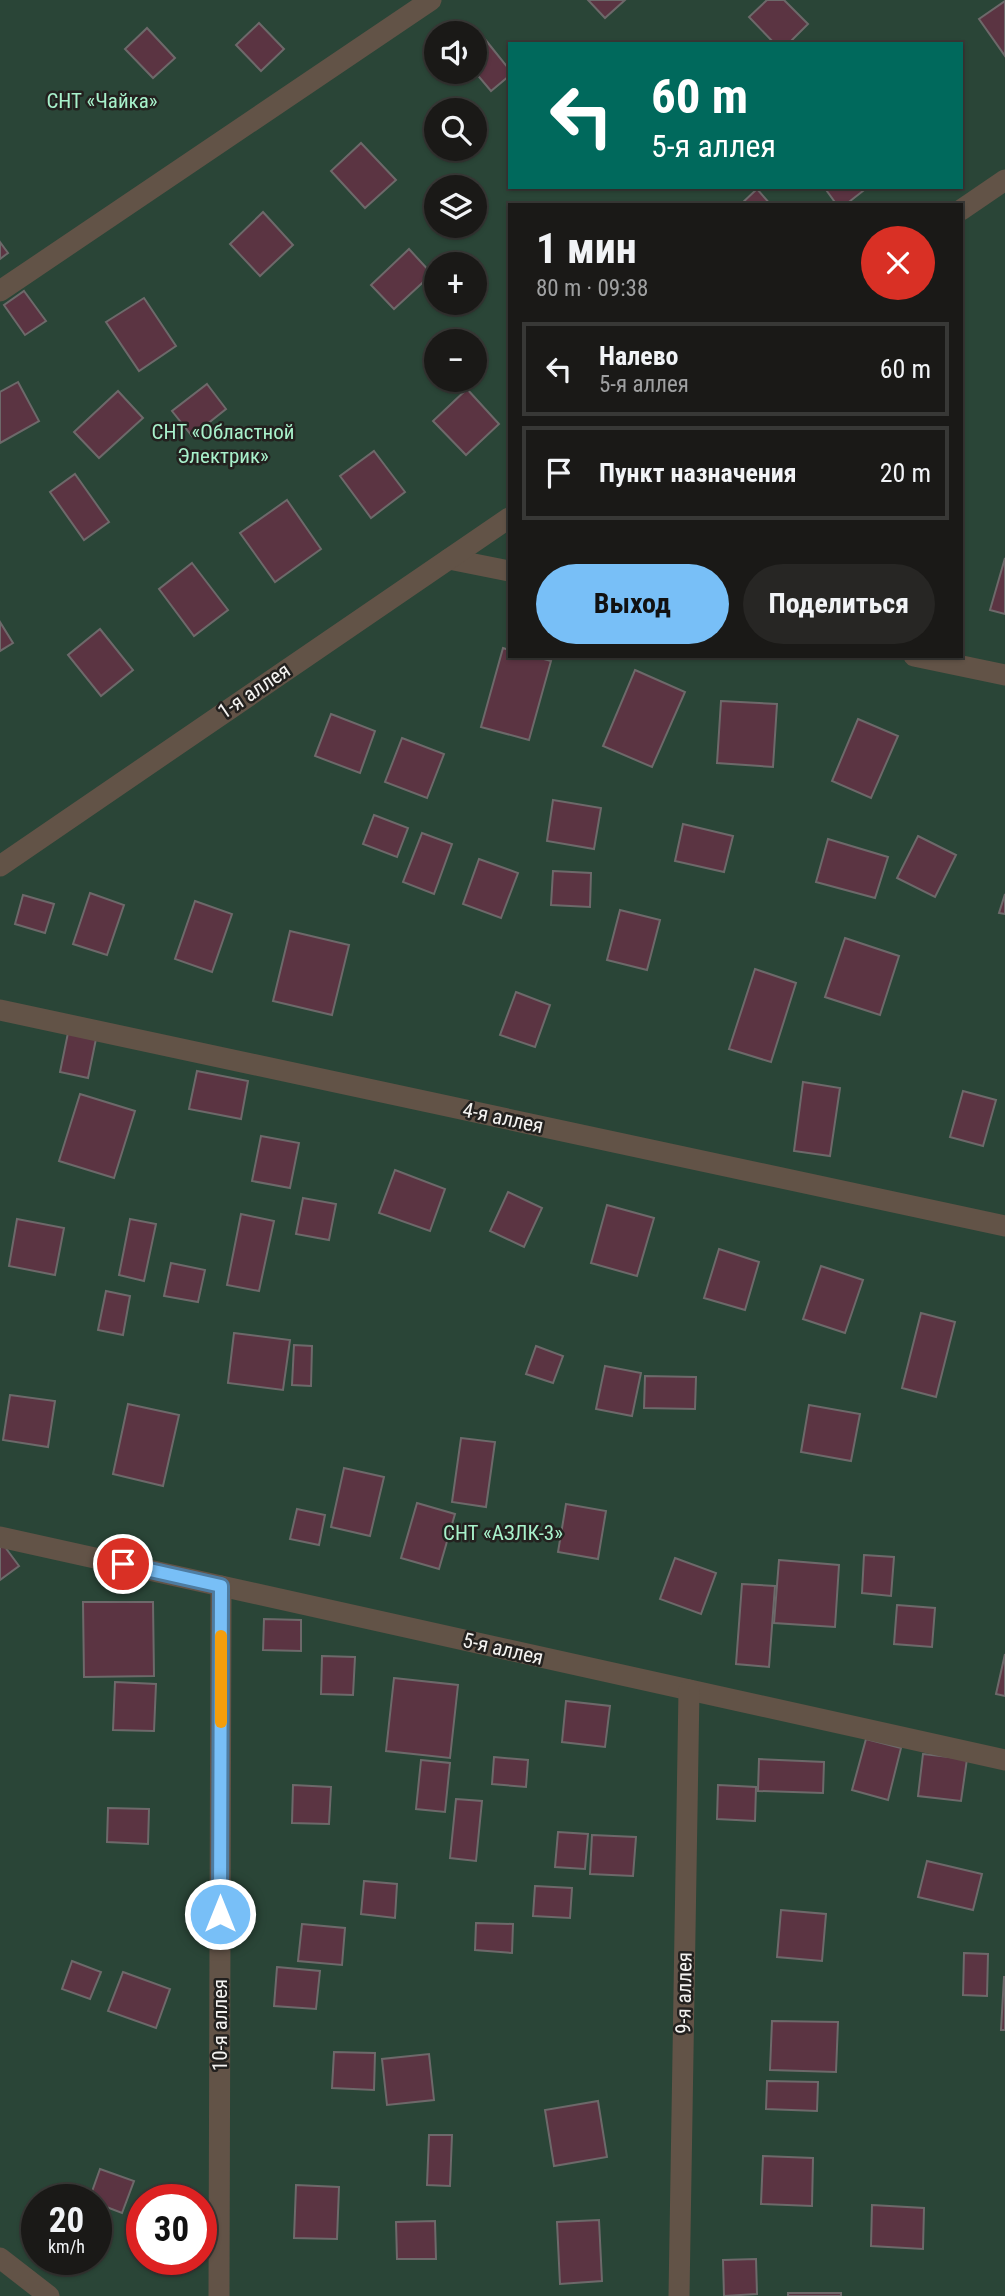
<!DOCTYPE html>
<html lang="ru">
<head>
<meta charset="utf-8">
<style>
  :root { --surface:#1a1917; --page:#272624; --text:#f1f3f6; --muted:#9fa0a1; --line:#383836; --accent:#78bff7 }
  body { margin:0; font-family:"Roboto Condensed",sans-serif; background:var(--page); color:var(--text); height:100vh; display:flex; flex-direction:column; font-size:26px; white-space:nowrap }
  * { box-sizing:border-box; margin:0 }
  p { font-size:23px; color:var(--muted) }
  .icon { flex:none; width:38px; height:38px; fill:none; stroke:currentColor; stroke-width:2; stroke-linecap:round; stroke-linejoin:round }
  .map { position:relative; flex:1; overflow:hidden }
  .sheet { position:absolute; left:508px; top:203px; width:455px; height:455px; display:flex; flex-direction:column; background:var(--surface); border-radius:0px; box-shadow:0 2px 5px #0004,0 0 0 2px var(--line) }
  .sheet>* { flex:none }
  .top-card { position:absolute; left:508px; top:42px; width:455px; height:147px; border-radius:0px; box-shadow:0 2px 5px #0004,0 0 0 2px var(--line); background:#00695c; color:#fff; overflow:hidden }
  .tools { position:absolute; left:424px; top:21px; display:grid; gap:14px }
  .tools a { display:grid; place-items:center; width:63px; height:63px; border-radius:50%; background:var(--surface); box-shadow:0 2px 5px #0004,0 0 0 2px var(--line); font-size:35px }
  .speed { position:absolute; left:21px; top:2184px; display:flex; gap:14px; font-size:35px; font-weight:700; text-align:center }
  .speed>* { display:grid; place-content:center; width:91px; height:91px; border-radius:50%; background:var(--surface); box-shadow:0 2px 5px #0004,0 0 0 2px var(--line); line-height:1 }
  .speed small { font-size:18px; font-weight:400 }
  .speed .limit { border:10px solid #d22; background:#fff; color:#111 }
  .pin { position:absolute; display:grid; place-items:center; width:60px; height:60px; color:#fff; margin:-30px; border:4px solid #fff; border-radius:50%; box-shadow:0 2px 7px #0007 }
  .me { position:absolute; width:77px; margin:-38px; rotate:0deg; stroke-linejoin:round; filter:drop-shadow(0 0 5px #0008) }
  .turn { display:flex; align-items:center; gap:24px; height:147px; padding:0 28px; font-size:32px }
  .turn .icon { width:91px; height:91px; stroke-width:2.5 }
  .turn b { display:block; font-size:49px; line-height:60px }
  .round { display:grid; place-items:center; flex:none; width:74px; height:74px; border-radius:37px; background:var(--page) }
  .overview { display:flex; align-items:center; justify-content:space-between; height:119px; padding:0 28px }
  h1 { font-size:42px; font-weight:700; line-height:52px }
  .button { display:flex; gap:14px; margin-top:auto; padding:14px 28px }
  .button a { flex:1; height:80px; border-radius:42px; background:var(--accent); color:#111; font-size:28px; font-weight:700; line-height:80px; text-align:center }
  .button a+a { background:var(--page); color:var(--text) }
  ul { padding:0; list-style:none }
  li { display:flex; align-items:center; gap:21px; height:94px; margin:0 14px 10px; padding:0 14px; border:4px solid var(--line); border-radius:0px }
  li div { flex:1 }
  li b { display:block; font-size:26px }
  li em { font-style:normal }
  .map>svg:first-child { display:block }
  .green { fill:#2a4537; fill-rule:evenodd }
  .building { fill:#5b3442; stroke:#6d696a; stroke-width:2 }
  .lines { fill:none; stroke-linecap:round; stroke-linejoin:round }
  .minor { stroke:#625347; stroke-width:21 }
  .route-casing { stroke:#4e7ca1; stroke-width:18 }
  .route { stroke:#78bff7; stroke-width:12 }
  .slow { stroke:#f59e0b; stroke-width:12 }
  .labels { text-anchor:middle; stroke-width:5; stroke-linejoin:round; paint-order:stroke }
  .park-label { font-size:21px; fill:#a8f1cb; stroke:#23211f }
  .street-label { font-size:21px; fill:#f4f3f1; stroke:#23211f }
</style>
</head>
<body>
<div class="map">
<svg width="1005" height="2296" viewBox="0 0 1005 2296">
  <rect width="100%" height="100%" fill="#23211f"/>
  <path class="green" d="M0 0H1005V2296H0ZM436 33H474V72H436ZM509 44H961V187H509ZM436 110H474V149H436ZM436 187H474V226H436ZM509 205H961V656H509ZM436 264H474V303H436ZM436 341H474V380H436ZM37 2200H96V2259H37ZM142 2200H201V2259H142Z"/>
  <g class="building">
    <path d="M588 0H625L605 18Z"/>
    <path d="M767 0H784L808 24 788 44H775L749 17Z"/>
    <path d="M1005 1V56L979 19Z"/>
    <path d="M259 23 284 49 261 71 236 45Z"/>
    <path d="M147 28 175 58 153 78 125 49Z"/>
    <path d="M484 38 509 69V76L491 91 474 71V46Z"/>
    <path d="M361 143 396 180 365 208 331 171Z"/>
    <path d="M824 187H868L845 205H837Z"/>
    <path d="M757 189 771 205H740Z"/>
    <path d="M263 212 293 245 260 276 230 244Z"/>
    <path d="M0 242 8 253 0 259Z"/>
    <path d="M409 249 432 274 394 309 371 285Z"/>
    <path d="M24 291 46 321 25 335 4 305Z"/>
    <path d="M144 298 176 346 139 371 106 322Z"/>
    <path d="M18 382 39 421 0 443V392Z"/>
    <path d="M207 384 226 409 192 436 172 411Z"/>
    <path d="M467 389 499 424 466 455 433 421Z"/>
    <path d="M118 391 143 418 99 458 74 432Z"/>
    <path d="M374 451 405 492 371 518 340 476Z"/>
    <path d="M75 474 109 522 84 540 50 492Z"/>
    <path d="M287 500 321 549 275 582 240 533Z"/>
    <path d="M1005 558V614L990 610Z"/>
    <path d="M192 563 228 610 194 636 159 589Z"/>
    <path d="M0 622 13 643 0 651Z"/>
    <path d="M100 629 133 670 101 696 68 655Z"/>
    <path d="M503 648 509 650V656H533L551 661 529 740 481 727Z"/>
    <path d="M635 670 685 692 652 767 603 746Z"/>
    <path d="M721 701 777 704 773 767 717 763Z"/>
    <path d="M331 714 375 731 360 773 315 756Z"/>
    <path d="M858 719 898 736 871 798 832 781Z"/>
    <path d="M402 738 444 754 427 798 385 782Z"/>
    <path d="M553 800 601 808 594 849 547 841Z"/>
    <path d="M374 815 408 828 397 857 363 844Z"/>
    <path d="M683 824 733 836 724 872 675 861Z"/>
    <path d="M422 833 452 844 434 894 403 882Z"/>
    <path d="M918 836 956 855 935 897 897 878Z"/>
    <path d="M828 839 888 857 875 898 816 882Z"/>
    <path d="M479 859 518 873 501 918 463 904Z"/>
    <path d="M553 871 591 873 590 907 551 905Z"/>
    <path d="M90 893 124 905 107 955 73 944Z"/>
    <path d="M1005 894V914L999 913Z"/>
    <path d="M23 895 54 904 45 933 15 924Z"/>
    <path d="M195 901 232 914 212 972 175 959Z"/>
    <path d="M620 910 660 920 647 970 607 960Z"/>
    <path d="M290 931 349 945 332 1015 273 1001Z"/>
    <path d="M845 938 899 956 880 1015 825 997Z"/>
    <path d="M755 969 796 983 771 1062 729 1049Z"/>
    <path d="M516 992 550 1005 535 1047 500 1035Z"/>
    <path d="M68 1033 96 1039 88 1078 60 1072Z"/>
    <path d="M197 1071 248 1081 241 1119 189 1109Z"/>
    <path d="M803 1082 840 1088 830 1156 794 1151Z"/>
    <path d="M963 1091 996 1100 983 1146 950 1137Z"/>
    <path d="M80 1094 135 1111 114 1178 59 1161Z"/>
    <path d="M261 1136 299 1143 290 1188 252 1181Z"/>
    <path d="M395 1170 445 1189 430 1231 379 1213Z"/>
    <path d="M508 1192 542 1208 524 1247 490 1231Z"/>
    <path d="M303 1198 336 1204 329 1240 296 1234Z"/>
    <path d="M607 1205 654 1218 637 1276 591 1263Z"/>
    <path d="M241 1214 274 1221 259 1291 227 1285Z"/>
    <path d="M17 1219 64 1228 55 1275 9 1266Z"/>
    <path d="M130 1219 156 1224 144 1281 119 1275Z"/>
    <path d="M719 1249 759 1262 745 1310 704 1298Z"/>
    <path d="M171 1263 205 1270 198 1302 164 1296Z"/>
    <path d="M821 1266 863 1280 845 1333 803 1319Z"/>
    <path d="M106 1291 130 1296 123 1335 98 1330Z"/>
    <path d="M921 1313 955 1322 936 1397 902 1388Z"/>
    <path d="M234 1333 290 1340 283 1390 228 1383Z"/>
    <path d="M294 1345 312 1346 311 1386 292 1385Z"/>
    <path d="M536 1346 563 1356 553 1383 526 1374Z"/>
    <path d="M605 1366 641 1373 632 1416 596 1409Z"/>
    <path d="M645 1376 696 1377 695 1409 644 1408Z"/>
    <path d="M10 1395 55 1401 48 1447 3 1440Z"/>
    <path d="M128 1404 179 1415 163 1486 113 1474Z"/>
    <path d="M809 1405 860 1414 851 1461 801 1452Z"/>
    <path d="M461 1438 495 1442 486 1507 452 1502Z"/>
    <path d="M344 1468 384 1477 370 1536 331 1527Z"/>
    <path d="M417 1503 455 1514 439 1569 401 1558Z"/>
    <path d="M566 1504 606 1511 598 1559 558 1552Z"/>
    <path d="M297 1509 325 1515 319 1545 290 1539Z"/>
    <path d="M2 1543 19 1566 0 1580V1545Z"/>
    <path d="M864 1555 894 1557 891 1596 862 1593Z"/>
    <path d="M675 1558 716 1573 701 1614 660 1599Z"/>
    <path d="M779 1560 839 1565 835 1627 774 1623Z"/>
    <path d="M742 1584 775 1586 769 1667 736 1664Z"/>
    <path d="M83 1602H153L154 1676 84 1677Z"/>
    <path d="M897 1605 935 1608 932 1647 894 1644Z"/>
    <path d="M264 1619 301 1620V1651L263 1650Z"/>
    <path d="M1005 1654V1696L996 1694Z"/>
    <path d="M322 1656 355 1657 353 1695 321 1694Z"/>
    <path d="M394 1678 458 1685 450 1758 386 1751Z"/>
    <path d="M115 1682 156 1684 154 1731 113 1730Z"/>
    <path d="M566 1701 610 1706 605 1747 562 1742Z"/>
    <path d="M866 1739 901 1748 888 1800 852 1790Z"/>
    <path d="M923 1754 967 1759 961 1801 918 1796Z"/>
    <path d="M494 1757 528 1760 526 1787 492 1784Z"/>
    <path d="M759 1759 824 1762 823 1793 758 1791Z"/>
    <path d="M421 1760 450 1763 445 1812 416 1809Z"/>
    <path d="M293 1785 331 1787 329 1824 292 1823Z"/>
    <path d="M718 1785 756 1787 755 1821 717 1819Z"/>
    <path d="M456 1799 482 1801 476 1861 450 1858Z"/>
    <path d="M108 1808 149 1809 148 1844 107 1842Z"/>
    <path d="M558 1832 588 1834 585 1869 555 1867Z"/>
    <path d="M592 1835 636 1837 633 1876 590 1874Z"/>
    <path d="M927 1861 982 1874 973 1910 918 1897Z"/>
    <path d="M364 1881 397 1884 395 1918 361 1914Z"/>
    <path d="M535 1886 572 1888 570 1918 533 1916Z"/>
    <path d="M781 1910 826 1914 822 1961 777 1957Z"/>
    <path d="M476 1923 513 1924 512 1953 475 1950Z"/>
    <path d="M302 1924 345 1928 342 1965 298 1961Z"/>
    <path d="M964 1953 988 1954 987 1996 963 1995Z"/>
    <path d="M72 1961 101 1972 90 1999 62 1989Z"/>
    <path d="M277 1967 320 1971 316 2009 274 2006Z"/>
    <path d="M123 1972 170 1989 156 2028 108 2011Z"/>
    <path d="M1004 1977H1005V2030H1001Z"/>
    <path d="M772 2021 838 2022 836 2072 770 2070Z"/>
    <path d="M334 2052 375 2053 374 2090 332 2088Z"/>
    <path d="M429 2054 434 2100 387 2105 382 2059Z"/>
    <path d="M767 2081 818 2082 817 2111 766 2109Z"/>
    <path d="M598 2101 607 2157 554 2166 545 2110Z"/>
    <path d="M429 2135H452L450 2186 427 2185Z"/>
    <path d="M763 2156 813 2158 812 2206 761 2204Z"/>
    <path d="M100 2169 134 2181 122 2213 96 2203V2200H89Z"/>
    <path d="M296 2185 339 2187 337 2239 294 2238Z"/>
    <path d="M44 2191 79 2200H42Z"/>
    <path d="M872 2205 924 2208 923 2249 871 2246Z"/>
    <path d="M599 2220 602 2281 560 2284 557 2222Z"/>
    <path d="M435 2221 436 2259H397L396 2222Z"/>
    <path d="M756 2259 757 2294 724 2296 723 2260Z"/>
    <rect x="788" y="2293" width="53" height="3"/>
  </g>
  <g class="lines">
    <g class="minor">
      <path d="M961 210 1005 180"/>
      <path d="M0 291 431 0"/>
      <path d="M449 559 509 571"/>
      <path d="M914 656 1005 675"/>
      <path d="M0 866 509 518"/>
      <path d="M0 1010 1005 1226"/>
      <path d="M0 1537 1005 1760"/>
      <path d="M0 2258 49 2296"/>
      <path d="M219 2296 221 1586"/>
      <path d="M679 2296 689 1690"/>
    </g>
  </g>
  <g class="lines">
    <defs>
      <path id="route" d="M123 1564 221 1586 220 1914"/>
    </defs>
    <use href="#route" class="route-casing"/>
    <use href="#route" class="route"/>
    <path class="slow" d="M221 1722V1636"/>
  </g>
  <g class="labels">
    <g class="park-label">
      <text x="102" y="108">СНТ «Чайка»</text>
      <text x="223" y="439">СНТ «Областной<tspan x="223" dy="24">Электрик»</tspan></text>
      <text x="503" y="1540">СНТ «АЗЛК-3»</text>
    </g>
    <g class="street-label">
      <text transform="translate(254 691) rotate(-34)" y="7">1-я аллея</text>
      <text transform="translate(503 1118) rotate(12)" y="7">4-я аллея</text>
      <text transform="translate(503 1649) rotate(13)" y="7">5-я аллея</text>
      <text transform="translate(684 1993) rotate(-89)" y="7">9-я аллея</text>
      <text transform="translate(220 2025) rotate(-90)" y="7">10-я аллея</text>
    </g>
  </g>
</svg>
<div class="tools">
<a><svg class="icon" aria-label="sound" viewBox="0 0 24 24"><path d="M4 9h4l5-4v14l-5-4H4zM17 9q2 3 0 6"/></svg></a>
<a><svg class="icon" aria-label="search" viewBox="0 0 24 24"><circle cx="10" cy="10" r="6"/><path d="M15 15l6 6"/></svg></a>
<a><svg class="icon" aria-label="layers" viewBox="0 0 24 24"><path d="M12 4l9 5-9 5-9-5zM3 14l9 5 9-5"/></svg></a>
<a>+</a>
<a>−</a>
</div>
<div class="speed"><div>20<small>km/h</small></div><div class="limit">30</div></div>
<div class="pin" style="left:123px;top:1564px;background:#d93025"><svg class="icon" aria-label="arrive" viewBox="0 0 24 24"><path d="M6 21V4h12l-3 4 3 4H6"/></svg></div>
<svg class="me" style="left:220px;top:1914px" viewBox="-20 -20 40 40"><circle r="17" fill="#78bff7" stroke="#fff" stroke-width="3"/><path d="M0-11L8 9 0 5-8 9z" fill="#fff"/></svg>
<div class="top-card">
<div class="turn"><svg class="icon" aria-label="left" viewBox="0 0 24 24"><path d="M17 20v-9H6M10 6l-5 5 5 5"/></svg><div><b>60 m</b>5-я аллея</div></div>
</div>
<section class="sheet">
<div class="overview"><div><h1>1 мин</h1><p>80 m · 09:38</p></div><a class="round" style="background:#d93025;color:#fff"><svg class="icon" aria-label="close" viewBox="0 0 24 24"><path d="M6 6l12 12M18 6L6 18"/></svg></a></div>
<ul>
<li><svg class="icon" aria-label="left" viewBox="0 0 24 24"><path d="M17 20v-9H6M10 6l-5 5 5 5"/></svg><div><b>Налево</b><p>5-я аллея</p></div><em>60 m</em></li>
<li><svg class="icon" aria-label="arrive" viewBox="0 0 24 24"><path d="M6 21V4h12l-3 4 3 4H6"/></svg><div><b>Пункт назначения</b></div><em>20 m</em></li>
</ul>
<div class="button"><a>Выход</a><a>Поделиться</a></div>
</section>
</div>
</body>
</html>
